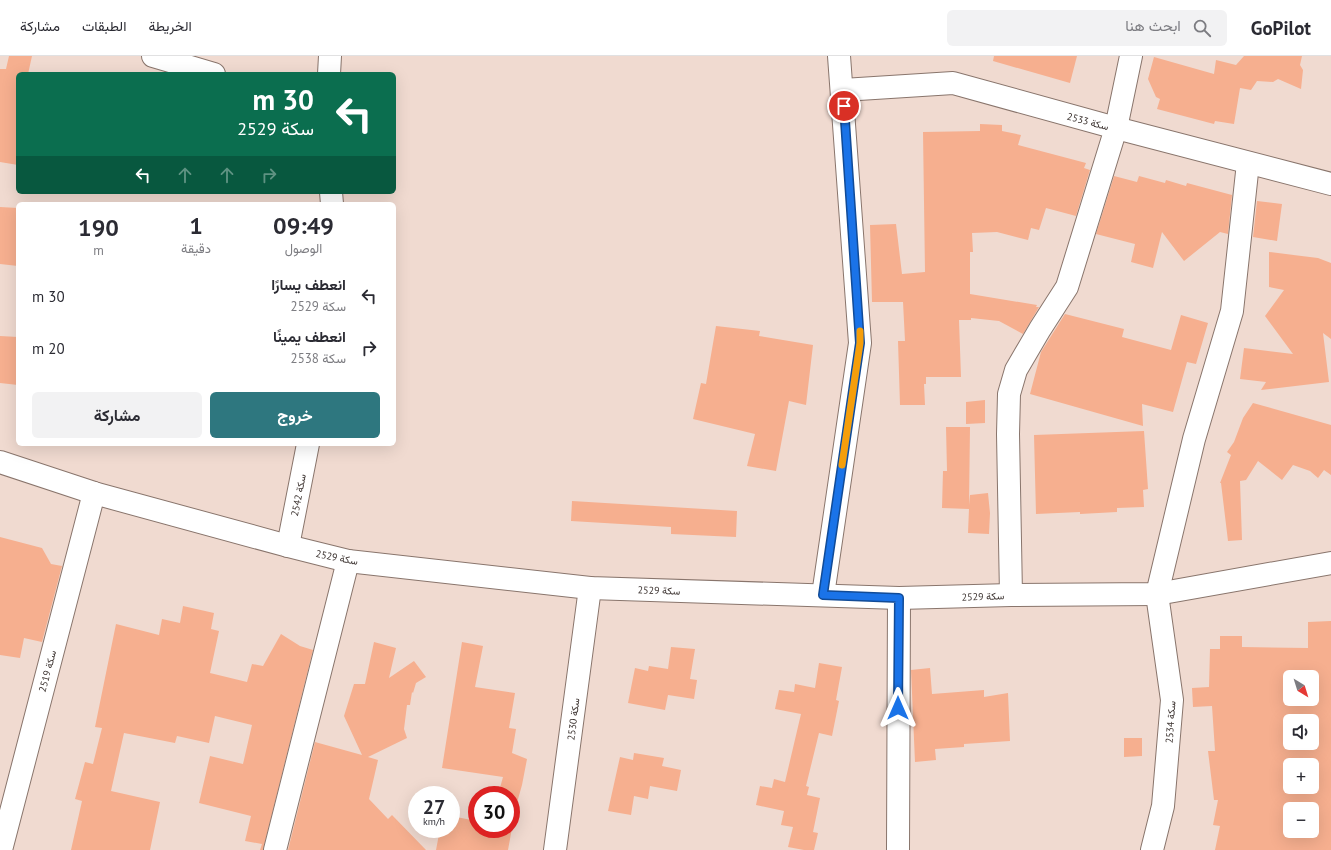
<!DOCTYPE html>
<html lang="ar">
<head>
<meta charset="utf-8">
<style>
  :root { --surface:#fff; --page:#f2f2f3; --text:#2b2b33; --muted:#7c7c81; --line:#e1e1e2; --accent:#2e777f }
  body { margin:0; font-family:"PT Sans",Vazirmatn,sans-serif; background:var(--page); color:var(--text); direction:rtl; height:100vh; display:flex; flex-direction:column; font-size:15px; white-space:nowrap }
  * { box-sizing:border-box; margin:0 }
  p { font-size:13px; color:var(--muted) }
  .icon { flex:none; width:22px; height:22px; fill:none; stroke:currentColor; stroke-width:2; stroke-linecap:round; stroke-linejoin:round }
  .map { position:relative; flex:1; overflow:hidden; direction:ltr }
  .details { position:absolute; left:16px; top:146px; width:380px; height:244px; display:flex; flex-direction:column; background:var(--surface); border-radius:6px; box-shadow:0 4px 16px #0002; direction:rtl }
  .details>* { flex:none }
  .top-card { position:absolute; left:16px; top:16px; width:380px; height:122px; border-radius:6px; box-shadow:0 4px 16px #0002; direction:rtl; background:#0b6e4f; color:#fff; overflow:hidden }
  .needle { width:26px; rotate:142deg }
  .fabs { position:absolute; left:1283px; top:614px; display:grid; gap:8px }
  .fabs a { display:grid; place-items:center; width:36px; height:36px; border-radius:6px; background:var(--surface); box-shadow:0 4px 16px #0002; font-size:20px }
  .speed { position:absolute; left:408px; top:730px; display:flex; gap:8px; font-size:20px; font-weight:700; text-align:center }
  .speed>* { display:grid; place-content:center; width:52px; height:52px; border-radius:50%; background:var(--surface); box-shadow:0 4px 16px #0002; line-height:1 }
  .speed small { font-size:10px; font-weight:400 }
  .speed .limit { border:6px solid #d22; background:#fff; color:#111 }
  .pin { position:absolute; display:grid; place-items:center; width:34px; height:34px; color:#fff; margin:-17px; border:2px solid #fff; border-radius:50%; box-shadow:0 1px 4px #0007 }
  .me { position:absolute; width:44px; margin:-22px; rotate:0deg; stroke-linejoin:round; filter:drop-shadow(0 0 3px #0008) }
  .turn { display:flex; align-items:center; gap:14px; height:84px; padding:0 16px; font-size:18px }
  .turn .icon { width:52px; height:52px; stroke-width:2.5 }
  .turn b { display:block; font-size:28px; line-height:34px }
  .lanes { display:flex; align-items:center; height:38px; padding:0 16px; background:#0003; justify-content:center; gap:20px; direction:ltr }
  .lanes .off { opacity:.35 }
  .eta { display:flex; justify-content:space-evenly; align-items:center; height:68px; text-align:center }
  .eta b { font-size:24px; font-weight:700; line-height:28px }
  .cta { display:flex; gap:8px; margin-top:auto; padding:8px 16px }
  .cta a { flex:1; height:46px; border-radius:6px; background:var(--accent); color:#fff; font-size:16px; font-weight:700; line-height:46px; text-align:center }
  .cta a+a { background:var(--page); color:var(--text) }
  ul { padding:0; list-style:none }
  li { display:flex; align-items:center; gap:12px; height:52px; padding:0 16px }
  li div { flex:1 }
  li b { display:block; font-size:15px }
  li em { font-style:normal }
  header { display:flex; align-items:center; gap:24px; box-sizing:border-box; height:56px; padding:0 20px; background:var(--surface); border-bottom:1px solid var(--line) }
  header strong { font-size:19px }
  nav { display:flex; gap:22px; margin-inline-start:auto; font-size:14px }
  .search { width:280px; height:36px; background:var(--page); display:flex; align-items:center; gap:10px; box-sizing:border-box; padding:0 14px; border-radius:6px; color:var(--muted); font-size:15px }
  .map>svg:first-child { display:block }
  .building { fill:#f6af8f; fill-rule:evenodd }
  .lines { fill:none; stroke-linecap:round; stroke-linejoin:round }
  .minor-casing { stroke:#89756c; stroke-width:24 }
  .minor { stroke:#fff; stroke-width:22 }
  .route-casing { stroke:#114b97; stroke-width:10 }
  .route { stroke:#1a73e8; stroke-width:7 }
  .slow { stroke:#f59e0b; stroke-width:7 }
  .labels { text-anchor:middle; stroke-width:3; stroke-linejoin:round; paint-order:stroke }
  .street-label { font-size:10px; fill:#3a312e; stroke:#fff }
</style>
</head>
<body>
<header>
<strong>GoPilot</strong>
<div class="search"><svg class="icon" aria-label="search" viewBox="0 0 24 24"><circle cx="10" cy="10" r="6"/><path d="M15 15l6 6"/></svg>ابحث هنا</div>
<nav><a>الخريطة</a><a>الطبقات</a><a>مشاركة</a></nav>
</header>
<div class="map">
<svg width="1331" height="794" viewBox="0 0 1331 794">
  <rect width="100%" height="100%" fill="#f0dad0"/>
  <g class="building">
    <path d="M9 0H32L28 18H18V109L0 106V13H6Z"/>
    <path d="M994 0H1077L1070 27 993 5Z"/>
    <path d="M1244 0H1302L1300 9 1303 14 1301 33 1278 23 1273 26 1257 25 1251 34 1240 32 1234 68 1215 65 1214 68 1157 53 1160 43 1156 41 1148 23 1154 1 1214 18 1216 4 1236 9Z"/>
    <path d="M980 68 1002 69V75L1021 79 1018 89 1086 107 1084 112 1090 114 1076 160 1046 152 1039 174 1031 172 1028 184 997 176 972 177 973 196H970V238L1037 249 1036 251H1039L1023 278 999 265 971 262V264H959L961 321H926V328H924L925 349H900L898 285H905L903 246H872L870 169 896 168 902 218 925 216 923 76 980 75Z"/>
    <path d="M1114 120 1137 126 1139 120 1165 127 1166 124 1186 130 1187 127 1232 139 1228 178 1220 176 1184 205 1162 176 1153 212 1131 206 1135 188 1096 178Z"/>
    <path d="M1257 145 1282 148 1277 185 1253 181Z"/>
    <path d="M0 151 18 152V210L0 208Z"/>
    <path d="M1269 196 1318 202 1331 207V283L1323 277 1329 326 1261 334 1266 326 1240 323 1244 292 1293 298 1265 260 1284 234 1269 231Z"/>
    <path d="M1065 258 1124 273 1122 281 1171 294 1181 259 1208 267 1196 308 1187 306 1173 356 1142 348 1143 370 1030 338 1041 296Z"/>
    <path d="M716 270 760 275 759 280 813 289 806 349 789 345 776 415 747 410 755 378 693 363 701 327 706 328Z"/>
    <path d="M0 280 18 281V329L0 327Z"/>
    <path d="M985 344V367L966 368V346Z"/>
    <path d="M1253 347 1331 369V419L1324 414 1318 422 1310 415 1293 409 1282 424 1258 405 1246 424 1240 425 1242 484 1228 485 1221 427H1220L1231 399 1227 396 1234 386 1243 362Z"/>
    <path d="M946 371H970L969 449 970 439 988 437 990 457 989 478 968 477 969 453 942 452 943 415H947Z"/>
    <path d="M1144 375 1148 433 1143 434 1144 451 1117 452V456L1080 458V456L1036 458 1034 379Z"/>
    <path d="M572 445 737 455 736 481 671 478V471L571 465Z"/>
    <path d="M0 481 42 492 51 508 62 510 42 586 24 582 20 602 0 599Z"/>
    <path d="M183 550 214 557 211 573 219 575 210 617 247 626 252 608 263 610 281 578 300 590 313 594 263 794H260L262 788 245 785 251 760 199 747 210 700 243 708 252 669 215 660 209 687 177 680 175 687 124 677 111 735 160 746 150 794H71L82 745 75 743 85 706 93 708 102 672 95 671 116 568 159 579 162 563 180 567Z"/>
    <path d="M1331 565V794H1215L1220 770 1213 769 1218 744H1214L1208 695H1215L1212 650 1193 651 1192 632 1209 631 1210 593H1220V580H1242V591L1308 592V566ZM1290 621H1312V643H1290ZM1290 665H1312V687H1290ZM1290 709H1312V731H1290ZM1290 753H1312V775H1290Z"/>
    <path d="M374 586 396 592 389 622 414 605 426 621 416 627 413 637 412 636 410 649H407L404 673 407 682 368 701 378 704 369 743 388 763 392 759 426 794H288L315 686 362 699 344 660 354 628H365Z"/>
    <path d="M462 586 483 590 475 631 515 637 509 672 516 673 512 697 527 703 522 729 511 768V739H498L503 721 442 712Z"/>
    <path d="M671 591 695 593 690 623 697 624 694 643 668 639 665 654 628 647 635 612 648 615 649 610 668 613Z"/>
    <path d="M819 607 842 611 836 644 839 645 832 680 819 677 806 730 809 731 807 739 820 742 813 776 818 777 814 794H804L788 791 793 771 781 769 784 755 756 749 760 730 772 732 774 723 785 726 801 658 775 653 779 634 794 636 795 628 815 632Z"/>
    <path d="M930 612 932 638 984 634V641L1008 637 1010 685 964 688V691L935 693 936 704 915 706 911 614Z"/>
    <path d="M1124 682H1142V700L1124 701Z"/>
    <path d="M634 697 664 702 662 710 681 714 677 735 650 730 648 743 634 740 631 759 608 755 620 701 633 704Z"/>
    <path d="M451 760 477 765V773L512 772 508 794H436L440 773H451Z"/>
  </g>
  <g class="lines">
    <defs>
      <g id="minor">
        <path d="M153 0 214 18"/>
        <path d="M329 18 330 0"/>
        <path d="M843 34 953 27 1116 72 1331 128"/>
        <path d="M331 136 332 148"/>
        <path d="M0 406 94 437 288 490 348 505 590 532 899 542 1011 539 1157 538 1331 507"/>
        <path d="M288 490 308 388"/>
        <path d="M823 539 860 287 839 0"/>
        <path d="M1011 539 1008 378 1009 338 1016 314 1040 273 1067 231 1116 72 1131 0"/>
        <path d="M1 794 94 437"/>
        <path d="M275 794 348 505"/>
        <path d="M555 794 590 532"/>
        <path d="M898 794 899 542"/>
        <path d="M1152 794 1163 750 1172 644 1157 538 1194 383 1232 255 1248 107"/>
      </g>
    </defs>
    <use href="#minor" class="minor-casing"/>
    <use href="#minor" class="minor"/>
  </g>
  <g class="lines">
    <defs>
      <path id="route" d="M844 50 860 287 823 539 899 542 898 652"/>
    </defs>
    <use href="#route" class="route-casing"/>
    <use href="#route" class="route"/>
    <path class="slow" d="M842 409 860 287V275"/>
  </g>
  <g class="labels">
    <g class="street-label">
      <text transform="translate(1088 65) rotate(15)" y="4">سكة 2533</text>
      <text transform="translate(298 439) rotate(-79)" y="4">سكة 2542</text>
      <text transform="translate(337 501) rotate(11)" y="4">سكة 2529</text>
      <text transform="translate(659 534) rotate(2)" y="4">سكة 2529</text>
      <text transform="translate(983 540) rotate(-2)" y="4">سكة 2529</text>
      <text transform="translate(47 615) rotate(-75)" y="4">سكة 2519</text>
      <text transform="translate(573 663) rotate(-83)" y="4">سكة 2530</text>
      <text transform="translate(1170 666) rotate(-86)" y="4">سكة 2534</text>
    </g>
  </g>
</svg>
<div class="fabs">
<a><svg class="needle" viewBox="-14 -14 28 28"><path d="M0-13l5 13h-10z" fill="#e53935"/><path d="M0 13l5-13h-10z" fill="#7c7c81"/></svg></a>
<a><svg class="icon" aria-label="sound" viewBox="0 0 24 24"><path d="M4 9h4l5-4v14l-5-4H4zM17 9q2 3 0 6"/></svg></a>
<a>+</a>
<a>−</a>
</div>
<div class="speed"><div>27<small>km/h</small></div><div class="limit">30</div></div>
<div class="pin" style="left:844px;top:50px;background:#d93025"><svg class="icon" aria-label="arrive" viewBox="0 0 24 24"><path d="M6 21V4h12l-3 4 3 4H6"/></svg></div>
<svg class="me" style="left:898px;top:652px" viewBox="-20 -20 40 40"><path d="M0-17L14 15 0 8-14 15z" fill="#1a73e8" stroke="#fff" stroke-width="4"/></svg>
<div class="top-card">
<div class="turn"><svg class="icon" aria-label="left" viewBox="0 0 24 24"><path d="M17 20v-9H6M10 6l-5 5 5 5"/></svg><div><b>30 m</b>سكة 2529</div></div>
<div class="lanes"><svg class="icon" aria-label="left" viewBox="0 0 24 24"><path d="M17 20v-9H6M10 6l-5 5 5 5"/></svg><svg class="icon off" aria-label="ahead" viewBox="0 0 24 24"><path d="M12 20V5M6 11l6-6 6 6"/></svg><svg class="icon off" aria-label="ahead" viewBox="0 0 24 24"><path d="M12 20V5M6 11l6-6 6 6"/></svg><svg class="icon off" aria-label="right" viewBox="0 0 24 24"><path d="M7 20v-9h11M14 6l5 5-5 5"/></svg></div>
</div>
<section class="details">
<div class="eta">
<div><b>09:49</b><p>الوصول</p></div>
<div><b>1</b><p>دقيقة</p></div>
<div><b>190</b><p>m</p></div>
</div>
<ul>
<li><svg class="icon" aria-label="left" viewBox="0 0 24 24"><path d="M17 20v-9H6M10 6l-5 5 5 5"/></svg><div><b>انعطف يسارًا</b><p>سكة 2529</p></div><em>30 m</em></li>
<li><svg class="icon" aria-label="right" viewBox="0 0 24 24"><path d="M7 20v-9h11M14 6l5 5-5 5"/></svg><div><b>انعطف يمينًا</b><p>سكة 2538</p></div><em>20 m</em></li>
</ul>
<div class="cta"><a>خروج</a><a>مشاركة</a></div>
</section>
</div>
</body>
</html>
